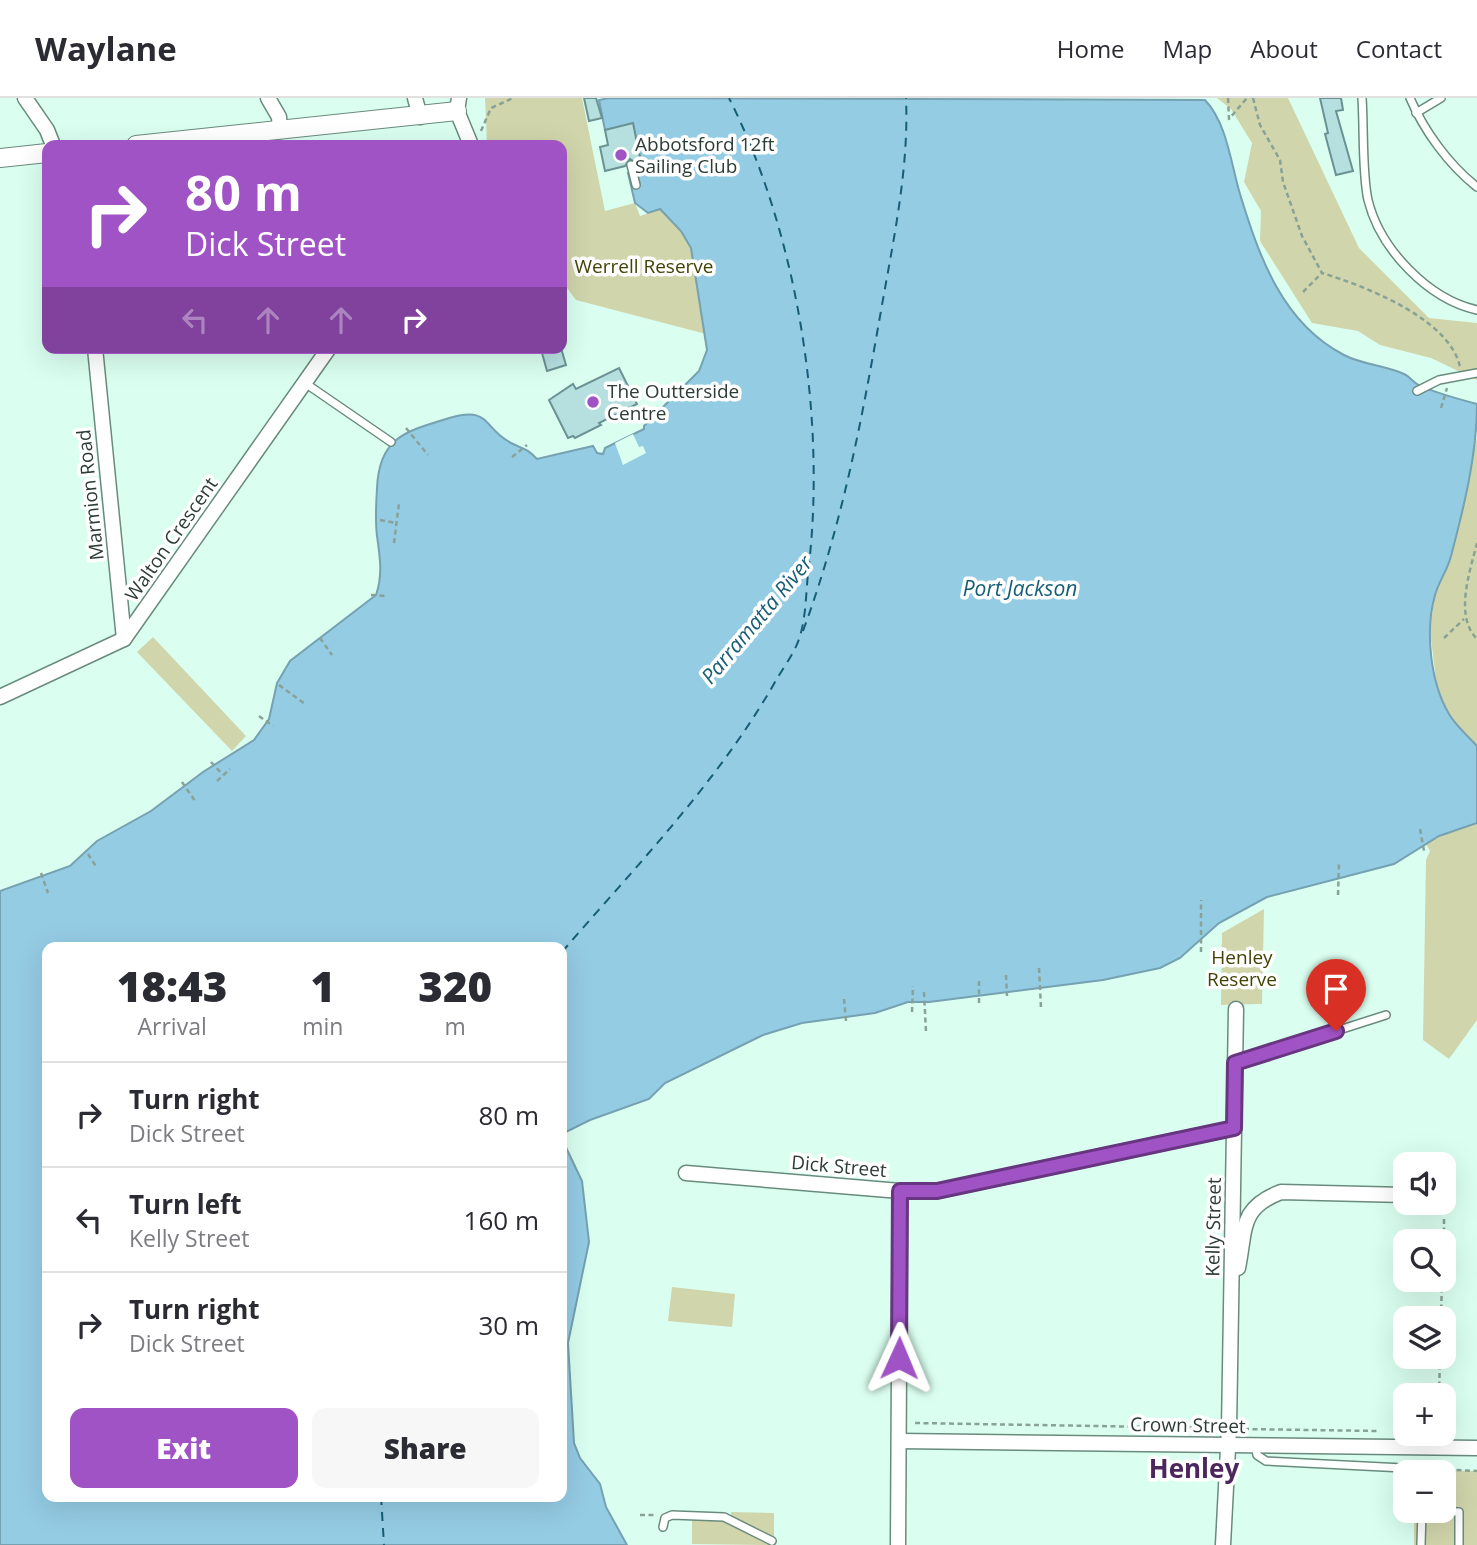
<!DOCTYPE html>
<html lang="en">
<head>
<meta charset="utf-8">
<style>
  :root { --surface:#fff; --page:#f7f7f7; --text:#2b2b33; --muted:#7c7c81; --line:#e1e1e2; --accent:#a053c5 }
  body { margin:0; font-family:"Open Sans",sans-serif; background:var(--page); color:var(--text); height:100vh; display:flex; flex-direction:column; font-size:26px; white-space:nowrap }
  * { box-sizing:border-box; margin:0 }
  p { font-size:23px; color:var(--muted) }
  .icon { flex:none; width:38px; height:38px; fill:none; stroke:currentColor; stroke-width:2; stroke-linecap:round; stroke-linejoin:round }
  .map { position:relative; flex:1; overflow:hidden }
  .details { position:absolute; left:42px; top:844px; width:525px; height:560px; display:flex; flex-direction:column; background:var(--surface); border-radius:14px; box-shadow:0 7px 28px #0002 }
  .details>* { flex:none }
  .guide { position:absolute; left:42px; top:42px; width:525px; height:214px; border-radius:14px; box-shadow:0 7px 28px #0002; background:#a053c5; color:#fff; overflow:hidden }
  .tools { position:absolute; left:1393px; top:1054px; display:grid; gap:14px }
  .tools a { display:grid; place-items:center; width:63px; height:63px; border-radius:14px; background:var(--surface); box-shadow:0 7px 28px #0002; font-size:35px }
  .pin { position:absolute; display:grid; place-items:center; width:60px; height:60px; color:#fff; margin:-72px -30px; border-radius:50% 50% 50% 0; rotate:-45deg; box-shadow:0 0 7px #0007 }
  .pin .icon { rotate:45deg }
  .me { position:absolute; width:77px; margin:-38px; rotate:1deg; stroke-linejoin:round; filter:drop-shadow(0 0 5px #0008) }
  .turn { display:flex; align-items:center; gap:24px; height:147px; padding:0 28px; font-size:32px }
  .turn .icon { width:91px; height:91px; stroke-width:2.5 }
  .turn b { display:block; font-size:49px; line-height:60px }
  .lanes { display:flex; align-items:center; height:66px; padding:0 28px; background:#0003; justify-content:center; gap:35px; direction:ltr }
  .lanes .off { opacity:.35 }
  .eta { display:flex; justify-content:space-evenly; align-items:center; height:119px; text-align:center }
  .eta b { font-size:42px; font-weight:800; line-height:49px }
  .button { display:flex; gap:14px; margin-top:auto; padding:14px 28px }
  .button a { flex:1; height:80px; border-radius:14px; background:var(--accent); color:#fff; font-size:28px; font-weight:800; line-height:80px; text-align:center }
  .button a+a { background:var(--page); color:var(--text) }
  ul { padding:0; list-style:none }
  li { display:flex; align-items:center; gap:21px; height:105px; padding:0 28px; border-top:2px solid var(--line) }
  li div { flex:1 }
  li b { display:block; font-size:26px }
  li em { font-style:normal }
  header { display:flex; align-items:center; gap:42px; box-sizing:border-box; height:98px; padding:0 35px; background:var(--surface); border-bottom:2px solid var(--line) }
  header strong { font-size:33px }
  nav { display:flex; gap:38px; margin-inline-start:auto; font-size:24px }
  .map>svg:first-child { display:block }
  .green { fill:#d1d5ab }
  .water { fill:#94cce4; stroke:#75a1b0; stroke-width:2 }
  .pier { fill:#dafff0 }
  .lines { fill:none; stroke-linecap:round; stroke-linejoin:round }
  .ferry { stroke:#165d76; stroke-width:2; stroke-dasharray:9 7; stroke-linecap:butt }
  .building { fill:#b6dfe0; stroke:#6b9293; stroke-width:2 }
  .service-casing { stroke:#698b7e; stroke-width:10 }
  .minor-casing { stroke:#698b7e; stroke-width:17 }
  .tertiary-casing { stroke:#698b7e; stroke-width:20 }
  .path { stroke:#88a297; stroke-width:2.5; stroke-dasharray:5 3.5; stroke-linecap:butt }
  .service { stroke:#fff; stroke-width:7 }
  .minor { stroke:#fff; stroke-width:14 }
  .tertiary { stroke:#fff; stroke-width:18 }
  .route-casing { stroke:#683680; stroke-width:18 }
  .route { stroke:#a053c5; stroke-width:12 }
  .poi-dot { fill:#a053c5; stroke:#fff; stroke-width:2.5 }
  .labels { text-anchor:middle; stroke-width:7; stroke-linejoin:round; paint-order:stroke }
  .poi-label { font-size:19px; fill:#2d3c36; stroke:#fff; text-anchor:start }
  .park-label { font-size:19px; fill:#424407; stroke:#fff }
  .street-label { font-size:19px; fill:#2d3c36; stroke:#fff }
  .water-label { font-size:21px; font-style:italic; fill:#165d76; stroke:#fff }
  .district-label { font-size:26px; font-weight:bold; fill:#4c275e; stroke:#fff }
</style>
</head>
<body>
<header>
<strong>Waylane</strong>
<nav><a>Home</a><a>Map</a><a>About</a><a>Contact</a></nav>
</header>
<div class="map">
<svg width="1477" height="1447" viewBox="0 0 1477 1447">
  <rect width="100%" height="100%" fill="#dafff0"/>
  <g class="green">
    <path d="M485 0H582L605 113 635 105 640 118 660 111C668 121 679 128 686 140 700 163 700 208 706 236L576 202 562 183V47H487Z"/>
    <path d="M1217 0H1288L1359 150 1429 220 1477 225V282L1431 260 1380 247 1358 233 1312 225 1260 143 1261 113 1244 84 1252 45 1231 11Z"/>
    <path d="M1477 339V648L1454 624 1444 608 1436 583 1430 531 1435 497 1451 461Z"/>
    <path d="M153 539 246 638 232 653 137 554Z"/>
    <path d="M1477 725V922L1449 961 1423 942 1426 762 1430 753 1426 746 1456 730Z"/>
    <path d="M1264 811 1262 906 1221 907 1222 835Z"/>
    <path d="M672 1189 735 1196 732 1229 668 1223Z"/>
    <path d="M1415 1372 1477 1373V1447H1414V1412H1444V1374Z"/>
    <path d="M731 1414 774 1415V1439L731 1419Z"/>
    <path d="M692 1422 729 1424 770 1447 692 1446Z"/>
  </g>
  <path class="water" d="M609 0 1205 2C1227 25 1231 66 1240 96 1259 158 1282 225 1344 257 1363 267 1385 267 1404 276 1409 278 1412 283 1417 286 1429 293 1462 302 1477 306 1477 356 1464 409 1451 458 1448 471 1439 483 1435 497 1425 532 1430 584 1449 616 1456 628 1468 638 1477 648V725L1439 738 1394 766 1267 799 1219 825 1180 860 1160 870 1103 882 929 904H908L875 915 802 925 763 937 665 985 649 1001 590 1022 562 1036V849H47V1398H562V1041L582 1083 589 1144 568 1245 574 1345 580 1360 600 1386 606 1409 627 1447H0V793L70 768 97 743 151 713 203 674 254 642 269 621 277 585 290 563 376 497C383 477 380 459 377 438 375 422 376 406 377 390 379 341 403 334 446 321 492 307 481 329 511 345 523 351 527 350 537 361L593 348 597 355 603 356 605 350 644 331V328L699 273 707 252 691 150 681 133 660 111 648 115 635 105 628 75 643 71 633 26 605 32 599 2Z"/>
  <path class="pier" d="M633 336 639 349 643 348 646 355 623 367 615 345Z"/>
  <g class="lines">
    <g class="ferry">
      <path d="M803 533C843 424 862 321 882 207 894 139 909 69 906 0"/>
      <path d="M562 854C636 768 718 684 775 584 783 570 796 553 800 538 806 518 806 495 808 475 827 323 798 137 729 0"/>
      <path d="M381 1398 384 1447"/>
    </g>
  </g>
  <g class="building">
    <path d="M584 0H596L602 20 589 23Z"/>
    <path d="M1320 0H1341L1343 12 1336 13 1353 73 1336 77 1325 36 1328 35Z"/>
    <path d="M633 25 641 65 637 66 630 61 625 68 605 73 600 49 608 47 605 32Z"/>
    <path d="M561 250 566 267 547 273 542 255Z"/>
    <path d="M619 270 637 306 599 325 601 327 575 340 573 338 568 340 549 302 573 286 576 291Z"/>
  </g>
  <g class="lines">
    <defs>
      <g id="service">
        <path d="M1362 0C1364 29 1362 76 1368 102 1380 151 1428 201 1477 212"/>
        <path d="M1410 0C1424 33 1449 67 1477 89"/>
        <path d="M1416 15 1441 0"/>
        <path d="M631 67 636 87"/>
        <path d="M305 285 391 344"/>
        <path d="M1417 293 1439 282 1477 275"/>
        <path d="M1236 965 1386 917"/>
        <path d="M1255 1347 1257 1357 1266 1363 1423 1371V1374"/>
        <path d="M1422 1413 1459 1414V1447"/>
        <path d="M663 1429 665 1420 672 1417 724 1419 772 1443"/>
        <path d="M1421 1447 1422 1412"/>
      </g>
      <g id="minor">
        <path d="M25 0 47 32 53 47"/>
        <path d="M268 0 279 19 280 33"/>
        <path d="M415 0 420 19"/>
        <path d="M459 0 457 13 471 47"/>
        <path d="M95 250 124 541"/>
        <path d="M0 599 124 541 329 250"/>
        <path d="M686 1075 900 1093H937L1234 1030"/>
        <path d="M1444 1104H1445"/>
        <path d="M1238 1170C1246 1131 1239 1110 1281 1094L1405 1097"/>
        <path d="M899 1343 1477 1350"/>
        <path d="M898 1447 900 1093"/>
        <path d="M1223 1447 1229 1331 1236 911"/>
      </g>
      <g id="tertiary">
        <path d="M136 47 457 13"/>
        <path d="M0 60 47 55"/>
      </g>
    </defs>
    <use href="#service" class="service-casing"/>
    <use href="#minor" class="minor-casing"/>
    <use href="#tertiary" class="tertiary-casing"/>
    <g class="path">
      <path d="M1228 0 1229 21 1247 0"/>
      <path d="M1253 0 1260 27 1280 62 1283 84 1302 138 1322 175C1365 188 1450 221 1460 269"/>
      <path d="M481 33 491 10 513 0"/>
      <path d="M1303 194 1322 175"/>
      <path d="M674 295 681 302"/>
      <path d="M1441 310 1447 290"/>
      <path d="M406 330 428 357"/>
      <path d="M512 359 527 347"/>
      <path d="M380 422 396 425"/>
      <path d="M394 445 399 405"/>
      <path d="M1477 445C1470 473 1454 518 1477 541"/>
      <path d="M371 497 386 498"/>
      <path d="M320 540 332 557"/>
      <path d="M1444 540 1464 521"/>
      <path d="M279 587 305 606"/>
      <path d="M259 618 273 628"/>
      <path d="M211 664 223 677"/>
      <path d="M217 683 230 671"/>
      <path d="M182 684 195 703"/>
      <path d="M1420 731 1424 753"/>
      <path d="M88 756 97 770"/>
      <path d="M41 775 48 795"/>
      <path d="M1338 797 1339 765"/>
      <path d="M1201 854V802"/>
      <path d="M1039 870 1041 910"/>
      <path d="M1006 877 1007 898"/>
      <path d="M979 883V905"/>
      <path d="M924 894 926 934"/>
      <path d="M844 901 846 923"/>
      <path d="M912 914 913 888"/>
      <path d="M1444 1143V1118"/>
      <path d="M1441 1220 1442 1181"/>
      <path d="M1439 1297 1440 1258"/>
      <path d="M915 1325 1216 1330"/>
      <path d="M1244 1331 1377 1333"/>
      <path d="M1431 1371 1477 1373"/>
      <path d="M640 1417H654"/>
    </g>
    <use href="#service" class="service"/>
    <use href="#minor" class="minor"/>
    <use href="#tertiary" class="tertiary"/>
  </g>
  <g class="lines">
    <defs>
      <path id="route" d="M899 1260 900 1093H937L1234 1030 1235 965 1336 933"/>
    </defs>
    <use href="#route" class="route-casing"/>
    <use href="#route" class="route"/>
  </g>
  <g class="poi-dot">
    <circle cx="621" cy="57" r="7"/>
    <circle cx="593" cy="304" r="7"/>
  </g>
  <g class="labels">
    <g class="poi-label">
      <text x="635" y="53">Abbotsford 12ft<tspan x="635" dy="22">Sailing Club</tspan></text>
      <text x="607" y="300">The Outterside<tspan x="607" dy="22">Centre</tspan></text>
    </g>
    <g class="park-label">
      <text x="644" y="175">Werrell Reserve</text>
      <text x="1242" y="866">Henley<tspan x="1242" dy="22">Reserve</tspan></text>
    </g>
    <g class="street-label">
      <text transform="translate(90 397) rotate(-96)" y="7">Marmion Road</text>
      <text transform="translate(171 441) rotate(-55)" y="7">Walton Crescent</text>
      <text transform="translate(839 1068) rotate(5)" y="7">Dick Street</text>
      <text transform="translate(1213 1129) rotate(-89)" y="7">Kelly Street</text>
      <text transform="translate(1188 1327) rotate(1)" y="7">Crown Street</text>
    </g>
    <g class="water-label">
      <text x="1020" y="498">Port Jackson</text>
      <text transform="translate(757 522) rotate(-50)" y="7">Parramatta River</text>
    </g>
    <g class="district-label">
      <text x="1194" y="1380">Henley</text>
    </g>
  </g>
</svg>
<div class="tools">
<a><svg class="icon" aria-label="sound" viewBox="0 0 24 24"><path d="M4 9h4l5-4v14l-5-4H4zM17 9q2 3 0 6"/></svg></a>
<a><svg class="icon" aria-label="search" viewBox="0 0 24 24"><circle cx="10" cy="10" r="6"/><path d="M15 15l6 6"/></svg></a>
<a><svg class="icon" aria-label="layers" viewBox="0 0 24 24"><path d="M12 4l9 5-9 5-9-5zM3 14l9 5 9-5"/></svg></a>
<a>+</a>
<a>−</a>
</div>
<div class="pin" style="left:1336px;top:933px;background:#d93025"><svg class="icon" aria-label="arrive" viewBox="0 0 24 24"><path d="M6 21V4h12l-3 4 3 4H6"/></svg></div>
<svg class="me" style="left:899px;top:1260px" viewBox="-20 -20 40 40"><path d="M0-17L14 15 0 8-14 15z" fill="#a053c5" stroke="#fff" stroke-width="4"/></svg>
<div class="guide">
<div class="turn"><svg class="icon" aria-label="right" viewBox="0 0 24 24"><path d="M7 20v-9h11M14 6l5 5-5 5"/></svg><div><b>80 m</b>Dick Street</div></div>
<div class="lanes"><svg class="icon off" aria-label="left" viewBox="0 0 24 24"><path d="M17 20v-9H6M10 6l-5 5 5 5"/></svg><svg class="icon off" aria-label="ahead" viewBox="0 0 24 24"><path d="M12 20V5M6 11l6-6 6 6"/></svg><svg class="icon off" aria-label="ahead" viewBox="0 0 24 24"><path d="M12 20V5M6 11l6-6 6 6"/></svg><svg class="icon" aria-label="right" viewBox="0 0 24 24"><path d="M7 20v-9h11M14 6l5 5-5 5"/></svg></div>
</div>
<section class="details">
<div class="eta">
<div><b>18:43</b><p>Arrival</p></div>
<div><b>1</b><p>min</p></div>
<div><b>320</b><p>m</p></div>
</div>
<ul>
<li><svg class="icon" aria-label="right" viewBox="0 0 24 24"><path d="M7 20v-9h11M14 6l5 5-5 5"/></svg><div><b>Turn right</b><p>Dick Street</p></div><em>80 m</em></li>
<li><svg class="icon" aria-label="left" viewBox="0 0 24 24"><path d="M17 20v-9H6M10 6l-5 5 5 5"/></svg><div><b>Turn left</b><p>Kelly Street</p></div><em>160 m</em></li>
<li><svg class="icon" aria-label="right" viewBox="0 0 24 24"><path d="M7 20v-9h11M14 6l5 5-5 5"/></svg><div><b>Turn right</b><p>Dick Street</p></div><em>30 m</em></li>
</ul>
<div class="button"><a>Exit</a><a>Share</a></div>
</section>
</div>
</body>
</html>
